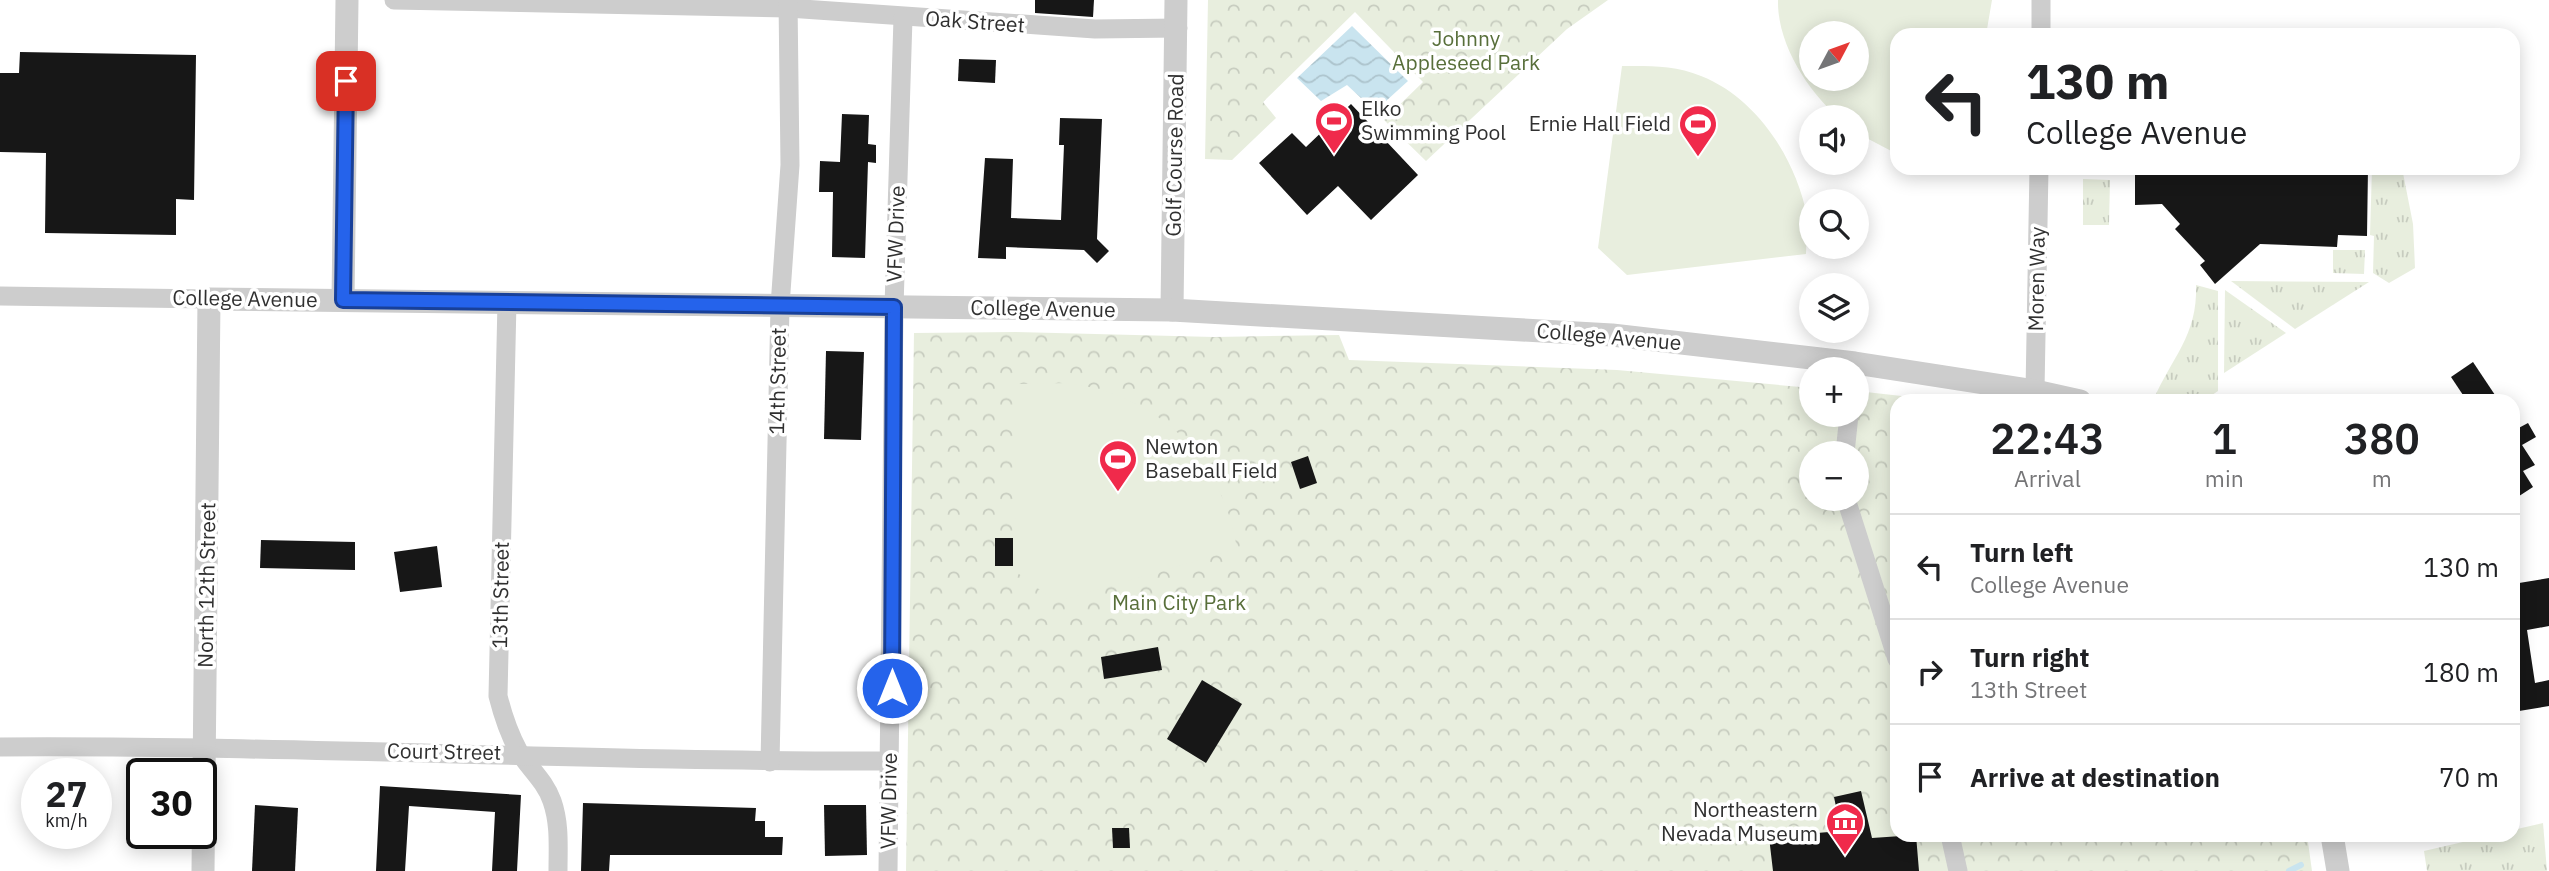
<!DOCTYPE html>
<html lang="en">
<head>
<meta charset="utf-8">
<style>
  :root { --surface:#fff; --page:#f2f2f2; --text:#202124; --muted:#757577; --line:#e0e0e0 }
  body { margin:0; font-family:"IBM Plex Sans",sans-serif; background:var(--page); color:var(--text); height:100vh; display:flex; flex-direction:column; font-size:26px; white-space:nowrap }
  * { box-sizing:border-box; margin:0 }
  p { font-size:23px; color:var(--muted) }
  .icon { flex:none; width:38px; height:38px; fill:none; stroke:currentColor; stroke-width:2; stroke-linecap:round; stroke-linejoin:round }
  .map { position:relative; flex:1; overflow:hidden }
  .side { position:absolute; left:1890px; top:394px; width:630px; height:448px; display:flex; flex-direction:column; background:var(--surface); border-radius:21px; box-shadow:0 4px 18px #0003 }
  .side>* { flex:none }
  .banner { position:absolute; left:1890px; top:28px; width:630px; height:147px; border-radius:21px; box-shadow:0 4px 18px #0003; background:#fff; color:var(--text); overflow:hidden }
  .needle { width:46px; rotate:49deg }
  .buttons { position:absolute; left:1799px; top:21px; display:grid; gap:14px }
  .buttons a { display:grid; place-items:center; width:70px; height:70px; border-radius:50%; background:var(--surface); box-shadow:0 4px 18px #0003; font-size:35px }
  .speed { position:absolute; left:21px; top:758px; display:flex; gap:14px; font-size:35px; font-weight:700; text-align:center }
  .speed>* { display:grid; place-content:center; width:91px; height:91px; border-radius:50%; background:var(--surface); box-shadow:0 4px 18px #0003; line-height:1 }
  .speed small { font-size:18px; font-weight:400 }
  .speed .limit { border:4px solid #111; border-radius:10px; background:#fff; color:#111 }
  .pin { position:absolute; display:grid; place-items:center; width:60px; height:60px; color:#fff; margin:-30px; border-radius:14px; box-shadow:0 4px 10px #0006 }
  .me { position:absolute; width:77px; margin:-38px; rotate:0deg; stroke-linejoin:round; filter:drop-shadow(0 0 5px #0008) }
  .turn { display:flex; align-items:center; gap:24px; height:147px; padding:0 21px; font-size:32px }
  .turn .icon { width:91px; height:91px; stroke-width:2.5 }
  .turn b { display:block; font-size:49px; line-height:60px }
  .eta { display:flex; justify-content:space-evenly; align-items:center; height:119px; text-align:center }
  .eta b { font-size:42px; font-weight:600; line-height:49px }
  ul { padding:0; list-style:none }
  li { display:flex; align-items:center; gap:21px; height:105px; padding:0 21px; border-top:2px solid var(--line) }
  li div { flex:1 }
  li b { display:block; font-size:26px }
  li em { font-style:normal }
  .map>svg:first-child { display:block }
  .grass { fill:url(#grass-tufts) }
  .park { fill:url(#park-crowns); fill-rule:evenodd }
  .pitch { fill:#e8eede; fill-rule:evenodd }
  .water { fill:url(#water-waves) }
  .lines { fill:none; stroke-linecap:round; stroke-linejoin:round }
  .stream { stroke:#c9e4ef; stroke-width:6 }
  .building { fill:#171717 }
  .minor { stroke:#cdcdcd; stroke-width:19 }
  .tertiary { stroke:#cdcdcd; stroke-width:23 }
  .route-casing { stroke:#184099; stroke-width:18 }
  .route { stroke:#2563eb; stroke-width:12 }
  .labels { text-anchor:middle; stroke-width:7; stroke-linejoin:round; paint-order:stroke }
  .street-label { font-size:21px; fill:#303030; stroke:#fff }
  .park-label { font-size:21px; fill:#586f3a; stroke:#fff }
  .poi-label { font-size:21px; fill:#303030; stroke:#fff; text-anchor:start }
</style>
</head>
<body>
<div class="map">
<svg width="2549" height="871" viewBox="0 0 2549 871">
  <defs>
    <pattern id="grass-tufts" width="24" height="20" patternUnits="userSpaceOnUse" patternTransform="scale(1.75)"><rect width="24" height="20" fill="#e8eede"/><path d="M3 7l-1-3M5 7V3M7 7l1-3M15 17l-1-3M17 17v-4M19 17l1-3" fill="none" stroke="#c7ccbf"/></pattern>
    <pattern id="park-crowns" width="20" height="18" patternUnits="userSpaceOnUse" patternTransform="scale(1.75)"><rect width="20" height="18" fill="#e8eede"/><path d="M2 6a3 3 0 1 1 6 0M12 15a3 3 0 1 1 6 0" fill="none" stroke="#c7ccbf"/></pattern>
    <pattern id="water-waves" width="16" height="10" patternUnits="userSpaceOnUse" patternTransform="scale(1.75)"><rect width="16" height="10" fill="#c9e4ef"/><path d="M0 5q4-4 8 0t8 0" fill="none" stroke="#adc4cd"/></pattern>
  </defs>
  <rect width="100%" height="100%" fill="#fff"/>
  <g class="grass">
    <path d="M2372 168H2402L2413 224 2415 268 2389 283 2373 273 2374 236 2370 235Z"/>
    <path d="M2083 179 2110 180 2109 225H2083Z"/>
    <path d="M2333 250H2365L2364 274 2333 273Z"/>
    <path d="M2231 281 2369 282 2295 329Z"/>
    <path d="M2196 285 2218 291V391L2203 401H2153C2171 358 2198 336 2196 285Z"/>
    <path d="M2225 290 2286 333 2224 373Z"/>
    <path d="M2543 823 2547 871H2427L2424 851 2493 835H2513V830Z"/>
  </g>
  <g class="park">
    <path d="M1208 0H1608L1567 29 1426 161 1384 120 1423 82 1355 12 1263 102 1276 118 1232 160 1205 159Z"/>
    <path d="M1016 332 1214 337 1339 335 1349 360 1617 370 1811 388V415H1857V391L1946 401H1897V835H2307L2312 871H906L914 333ZM1811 453H1857V499H1811Z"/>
  </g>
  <g class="pitch">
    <path d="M1778 0H1992L1986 35H1897V154L1857 133V117H1838C1807 90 1777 43 1778 0ZM1811 33H1857V79H1811Z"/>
    <path d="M1622 66C1649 66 1675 65 1701 76 1757 98 1796 159 1807 216 1809 228 1806 242 1806 254L1627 275 1598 248Z"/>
    <path d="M1068 383C1160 396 1222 457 1237 549L1056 602 1015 571 1016 384Z"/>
  </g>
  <path class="water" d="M1352 26 1408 81 1375 111 1347 85 1321 101 1297 78Z"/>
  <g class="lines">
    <path class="stream" d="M2289 871 2301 865"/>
  </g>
  <g class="building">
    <path d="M1035 0H1094L1093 17 1035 13Z"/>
    <path d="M20 52 196 55 194 200 176 199V235L45 233 46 153 0 152V73H19Z"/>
    <path d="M959 59 996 60 995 83 958 81Z"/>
    <path d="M1351 104 1418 175 1371 220 1338 186 1307 215 1259 163 1292 133 1306 147Z"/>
    <path d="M842 114 869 115 868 144 876 145V163L868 162 865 258 832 257 833 192H819L820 161 840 162Z"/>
    <path d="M1060 118 1102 119 1097 239 1109 251 1097 263 1084 250 1006 247V259L978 258 985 158 1013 159 1011 218 1061 220 1064 145H1059Z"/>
    <path d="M2135 168H2368L2367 236 2338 235 2337 247 2260 244 2215 284 2200 265 2205 261 2175 229 2180 224 2162 204 2135 205Z"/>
    <path d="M826 351 864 352 861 440 824 439Z"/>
    <path d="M2473 362 2499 401H2467L2451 377Z"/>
    <path d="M2528 423 2536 437 2522 445 2535 465 2523 471 2533 487 2513 500V431Z"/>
    <path d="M1308 456 1317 483 1300 489 1291 462Z"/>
    <rect x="995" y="538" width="18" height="28"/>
    <path d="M261 540 355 542V570L260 568Z"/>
    <path d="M437 546 442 587 400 592 394 552Z"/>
    <path d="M2549 578V626L2527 630 2535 683 2549 680V706L2513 712V584Z"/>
    <path d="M1158 647 1162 670 1104 679 1101 657Z"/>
    <path d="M1202 680 1242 704 1206 763 1167 739Z"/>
    <path d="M380 786 521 795 517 871H492L495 812 409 806 405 871H376Z"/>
    <path d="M1861 791 1872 838 1916 835 1919 871H1773L1769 837 1841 831 1834 797Z"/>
    <path d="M583 803 756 808 755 821H765V837H783L782 855H610L609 871H581Z"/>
    <path d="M255 805 298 808 295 871H252Z"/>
    <path d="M824 805H866L867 855 825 856Z"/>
    <path d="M1112 828H1129L1130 848H1113Z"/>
  </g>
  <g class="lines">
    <g class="minor">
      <path d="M394 0 788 8 1095 29 1178 28"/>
      <path d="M2041 35V0"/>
      <path d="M0 296 209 299"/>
      <path d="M507 302 498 696C503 716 509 734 519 752 530 769 545 781 552 801 560 824 558 847 558 871"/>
      <path d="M2035 391 2039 168"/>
      <path d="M1845 453 1849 415"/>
      <path d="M1846 499 1897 659"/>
      <path d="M0 747C296 745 592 762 889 761"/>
      <path d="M770 762 780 306 790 165 788 0"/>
      <path d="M1950 835 1958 871"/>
      <path d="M888 871 894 307 903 18"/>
    </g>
    <g class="tertiary">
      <path d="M343 300 347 0"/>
      <path d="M1172 310 1176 0"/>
      <path d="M2332 835 2338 871"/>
      <path d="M203 871 209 299 1172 310 1612 335 1855 363 2035 391 2080 401"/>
    </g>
  </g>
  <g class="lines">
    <defs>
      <path id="route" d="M346 81 343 300 894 307 892 688"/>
    </defs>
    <use href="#route" class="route-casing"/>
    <use href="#route" class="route"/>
  </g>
  <defs>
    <symbol id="stadium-pin" viewBox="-11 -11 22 30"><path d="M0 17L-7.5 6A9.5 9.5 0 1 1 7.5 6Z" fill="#f02a4b" stroke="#fff"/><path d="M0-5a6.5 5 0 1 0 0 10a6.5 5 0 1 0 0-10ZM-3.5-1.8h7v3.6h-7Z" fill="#fff"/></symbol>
    <symbol id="museum-pin" viewBox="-11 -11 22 30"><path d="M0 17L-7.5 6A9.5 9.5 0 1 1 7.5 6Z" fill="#f02a4b" stroke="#fff"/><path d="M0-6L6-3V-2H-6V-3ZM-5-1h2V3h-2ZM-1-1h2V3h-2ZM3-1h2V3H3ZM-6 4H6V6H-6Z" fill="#fff"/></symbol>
  </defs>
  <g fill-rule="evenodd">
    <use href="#stadium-pin" x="1312" y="99" width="44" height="60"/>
    <use href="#stadium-pin" x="1676" y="102" width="44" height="60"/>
    <use href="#stadium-pin" x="1096" y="437" width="44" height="60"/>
    <use href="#museum-pin" x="1823" y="800" width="44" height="60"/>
  </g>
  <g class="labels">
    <g class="street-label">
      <text transform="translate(975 22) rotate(4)" y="7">Oak Street</text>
      <text transform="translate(1175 155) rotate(-89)" y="7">Golf Course Road</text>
      <text transform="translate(896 234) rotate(-88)" y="7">VFW Drive</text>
      <text transform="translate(2037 279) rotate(-89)" y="7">Moren Way</text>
      <text transform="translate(245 299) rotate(1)" y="7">College Avenue</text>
      <text transform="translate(1043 309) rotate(1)" y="7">College Avenue</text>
      <text transform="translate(1609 337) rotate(5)" y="7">College Avenue</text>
      <text transform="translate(778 381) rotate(-89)" y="7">14th Street</text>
      <text transform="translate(207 585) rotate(-89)" y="7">North 12th Street</text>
      <text transform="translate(501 595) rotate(-89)" y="7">13th Street</text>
      <text transform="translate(444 752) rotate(1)" y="7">Court Street</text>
      <text transform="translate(889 801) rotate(-89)" y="7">VFW Drive</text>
    </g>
    <g class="park-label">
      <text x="1466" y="46">Johnny<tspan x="1466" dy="24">Appleseed Park</tspan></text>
      <text x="1179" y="610">Main City Park</text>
    </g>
    <g class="poi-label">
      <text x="1361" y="116">Elko<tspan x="1361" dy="24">Swimming Pool</tspan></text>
      <text x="1671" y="131" text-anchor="end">Ernie Hall Field</text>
      <text x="1145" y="454">Newton<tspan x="1145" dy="24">Baseball Field</tspan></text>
      <text x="1818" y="817" text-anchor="end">Northeastern<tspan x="1818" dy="24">Nevada Museum</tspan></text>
    </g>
  </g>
</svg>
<div class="buttons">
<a><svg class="needle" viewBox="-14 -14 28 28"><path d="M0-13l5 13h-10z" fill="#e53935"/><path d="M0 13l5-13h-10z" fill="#757577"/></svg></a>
<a><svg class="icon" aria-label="sound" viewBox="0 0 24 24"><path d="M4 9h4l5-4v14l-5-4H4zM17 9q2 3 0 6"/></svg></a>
<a><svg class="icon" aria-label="search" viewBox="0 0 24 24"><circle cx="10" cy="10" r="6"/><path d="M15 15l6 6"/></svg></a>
<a><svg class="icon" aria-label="layers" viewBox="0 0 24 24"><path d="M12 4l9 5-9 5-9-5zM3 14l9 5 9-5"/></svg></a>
<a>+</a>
<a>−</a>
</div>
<div class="speed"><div>27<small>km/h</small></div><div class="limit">30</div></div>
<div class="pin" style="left:346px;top:81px;background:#d93025"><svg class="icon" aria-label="arrive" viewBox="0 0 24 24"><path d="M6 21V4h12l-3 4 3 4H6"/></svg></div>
<svg class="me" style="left:892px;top:688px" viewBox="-20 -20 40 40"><circle r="17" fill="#2563eb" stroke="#fff" stroke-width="3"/><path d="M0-11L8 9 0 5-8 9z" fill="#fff"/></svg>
<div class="banner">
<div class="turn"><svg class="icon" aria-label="left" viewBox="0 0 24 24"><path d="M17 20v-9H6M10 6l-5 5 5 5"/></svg><div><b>130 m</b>College Avenue</div></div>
</div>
<section class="side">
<div class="eta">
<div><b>22:43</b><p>Arrival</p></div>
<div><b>1</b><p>min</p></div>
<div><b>380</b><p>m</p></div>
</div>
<ul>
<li><svg class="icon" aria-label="left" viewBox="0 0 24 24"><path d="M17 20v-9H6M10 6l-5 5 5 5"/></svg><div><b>Turn left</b><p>College Avenue</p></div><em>130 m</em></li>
<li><svg class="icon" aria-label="right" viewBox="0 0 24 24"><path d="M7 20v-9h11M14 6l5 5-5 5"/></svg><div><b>Turn right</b><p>13th Street</p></div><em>180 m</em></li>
<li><svg class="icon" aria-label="arrive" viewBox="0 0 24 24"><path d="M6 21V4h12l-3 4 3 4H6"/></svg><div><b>Arrive at destination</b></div><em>70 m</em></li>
</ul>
</section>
</div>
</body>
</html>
